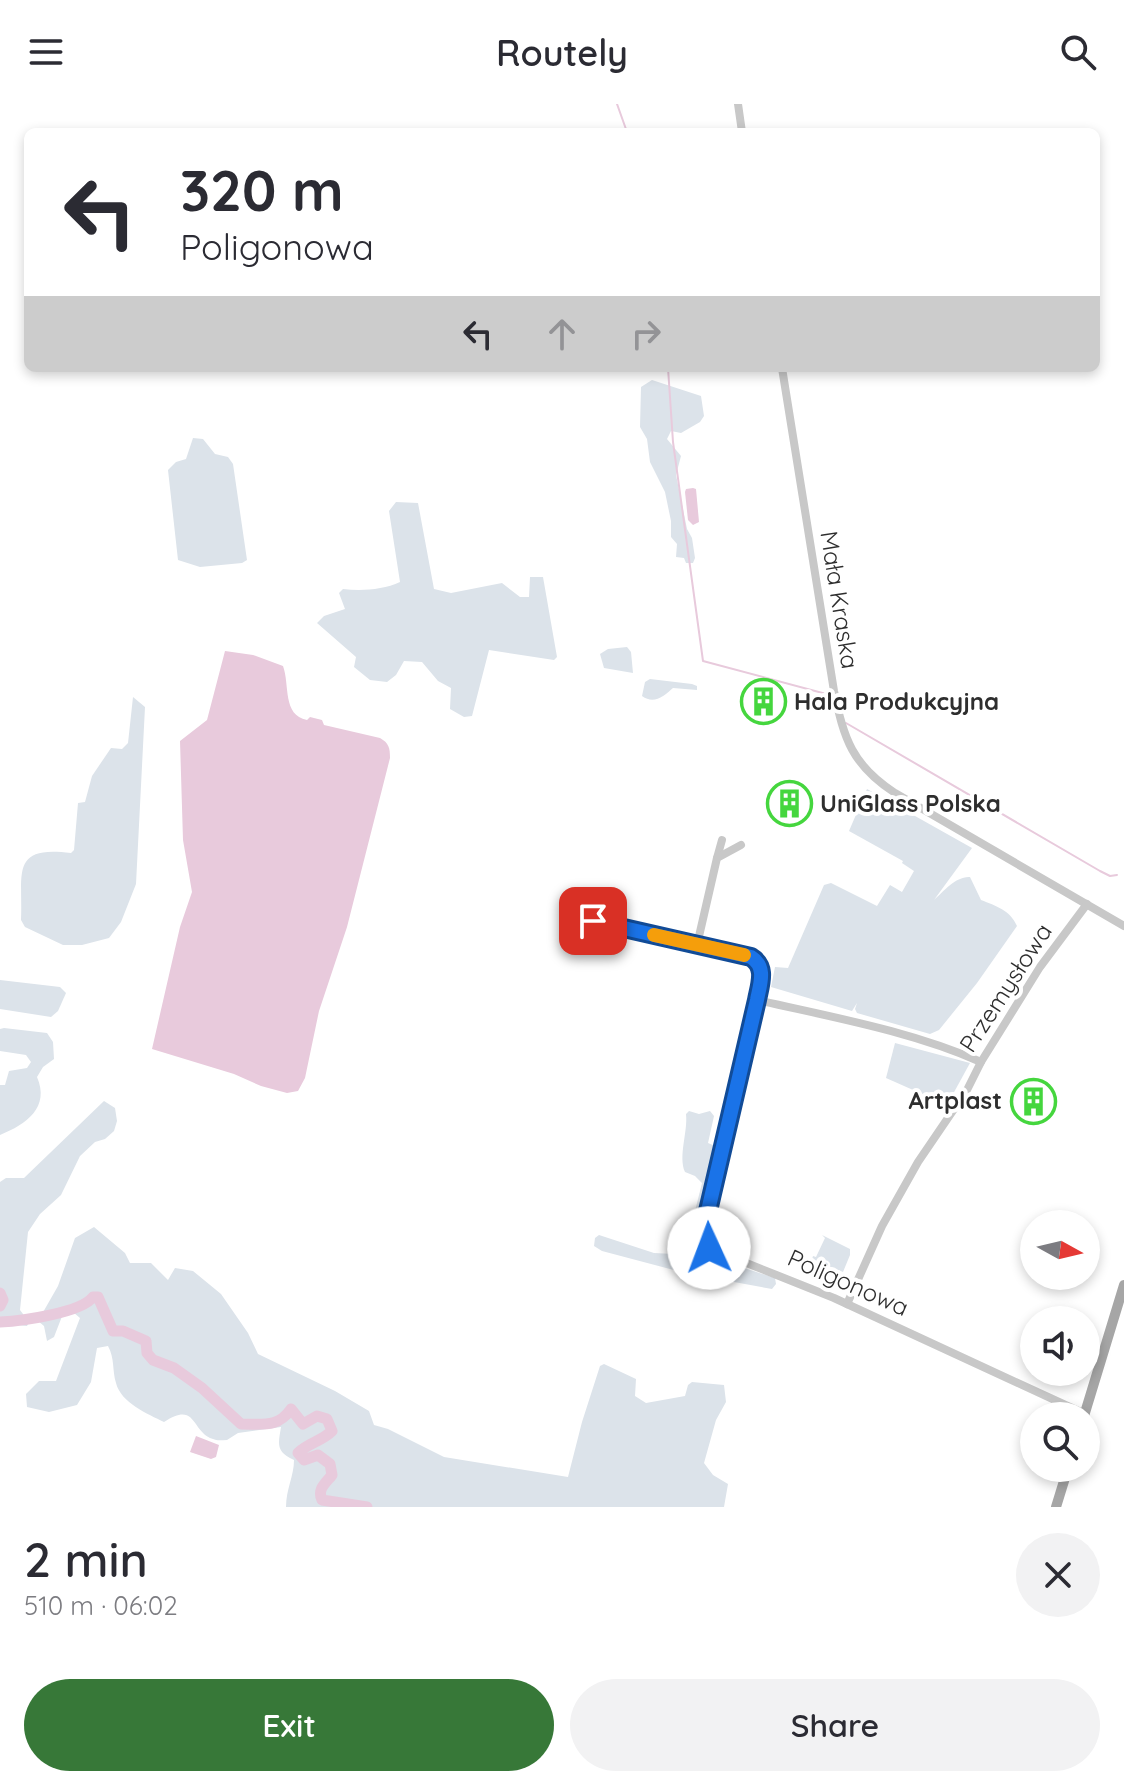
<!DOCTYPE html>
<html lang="en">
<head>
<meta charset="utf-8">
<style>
  :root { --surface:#fff; --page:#f2f2f3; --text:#2b2b33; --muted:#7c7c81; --accent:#377838 }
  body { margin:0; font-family:Quicksand,sans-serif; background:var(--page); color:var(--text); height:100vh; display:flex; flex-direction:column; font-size:30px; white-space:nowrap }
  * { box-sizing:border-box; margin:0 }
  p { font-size:26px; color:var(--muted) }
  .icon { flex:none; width:44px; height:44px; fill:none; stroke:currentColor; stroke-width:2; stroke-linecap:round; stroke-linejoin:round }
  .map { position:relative; height:1403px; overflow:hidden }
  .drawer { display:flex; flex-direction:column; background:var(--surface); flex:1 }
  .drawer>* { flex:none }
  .top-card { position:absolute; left:24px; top:24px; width:1076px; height:244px; border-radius:12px; box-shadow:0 4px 12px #0003; background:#fff; color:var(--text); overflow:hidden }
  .needle { width:52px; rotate:98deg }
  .tools { position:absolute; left:1020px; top:1106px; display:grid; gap:16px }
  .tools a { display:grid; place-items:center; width:80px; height:80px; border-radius:50%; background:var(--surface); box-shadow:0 4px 12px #0003; font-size:40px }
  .pin { position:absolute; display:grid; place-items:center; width:68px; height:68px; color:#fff; margin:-34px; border-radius:16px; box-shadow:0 4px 12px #0006 }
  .me { position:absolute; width:88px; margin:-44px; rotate:358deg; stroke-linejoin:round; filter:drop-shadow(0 0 6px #0008) }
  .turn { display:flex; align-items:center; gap:28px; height:168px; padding:0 24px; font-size:36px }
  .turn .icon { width:104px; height:104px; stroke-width:2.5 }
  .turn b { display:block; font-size:56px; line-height:68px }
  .lanes { display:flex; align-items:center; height:76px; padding:0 24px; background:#0003; justify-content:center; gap:40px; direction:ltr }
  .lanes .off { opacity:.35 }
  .round { display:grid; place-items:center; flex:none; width:84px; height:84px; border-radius:42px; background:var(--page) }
  .summary { display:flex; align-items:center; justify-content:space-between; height:136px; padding:0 24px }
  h1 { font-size:48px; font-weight:600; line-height:60px }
  .button { display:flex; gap:16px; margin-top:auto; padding:16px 24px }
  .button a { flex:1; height:92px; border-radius:48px; background:var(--accent); color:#fff; font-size:32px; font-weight:600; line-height:92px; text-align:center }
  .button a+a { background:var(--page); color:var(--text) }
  header { display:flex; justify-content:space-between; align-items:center; height:104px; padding:0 24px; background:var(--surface); font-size:36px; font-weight:600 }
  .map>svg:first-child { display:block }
  .green { fill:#dce3ea }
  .water { fill:#e8cadc }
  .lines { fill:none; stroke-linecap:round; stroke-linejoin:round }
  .stream { stroke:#e8cadc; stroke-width:2 }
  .river { stroke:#e8cadc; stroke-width:11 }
  .minor { stroke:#c8c8c8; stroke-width:8 }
  .major { stroke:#a6a6a6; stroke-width:10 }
  .route-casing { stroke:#114b97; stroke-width:20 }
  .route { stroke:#1a73e8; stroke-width:14 }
  .slow { stroke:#f59e0b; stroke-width:14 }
  .labels { text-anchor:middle; stroke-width:8; stroke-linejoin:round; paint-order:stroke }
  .street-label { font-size:24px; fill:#2e2e2e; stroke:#fff }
  .poi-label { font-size:24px; font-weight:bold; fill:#2e2e2e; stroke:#fff; text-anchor:start }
</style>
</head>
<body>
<header><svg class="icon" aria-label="menu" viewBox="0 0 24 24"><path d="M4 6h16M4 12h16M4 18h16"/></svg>Routely<svg class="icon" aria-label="search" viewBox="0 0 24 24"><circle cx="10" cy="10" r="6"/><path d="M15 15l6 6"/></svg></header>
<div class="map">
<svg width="1124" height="1403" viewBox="0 0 1124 1403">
  <rect width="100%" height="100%" fill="#fff"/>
  <g class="green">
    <path d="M652 276 701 292 704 312 700 318 681 329 671 327 667 335 681 352 676 371 687 425 692 434 695 454 693 459H686L684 454 676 453 677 440 671 433V417L665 388 650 358 647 335 640 323 641 283Z"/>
    <path d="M193 334 203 335 215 350 228 353 233 360 247 456 242 459 200 463 178 456 168 366 176 358 186 355Z"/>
    <path d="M396 398 418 399 434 485 451 489 502 479 520 493H529L530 473H543L557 553 554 556 489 546 472 612 464 613 450 605 451 584 438 577 422 558 404 557 396 571 387 578 370 576 354 563 356 553 317 519 324 512 345 505 339 489 343 485C361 487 383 486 400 478L389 407Z"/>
    <path d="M627 543 631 548 633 569 604 564 600 550 608 545Z"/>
    <path d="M650 575 692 580 697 582V586L673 584C664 592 654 601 642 592L645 578Z"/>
    <path d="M133 593 145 603 136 780 121 818 109 834 82 841H63L25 823 21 816C23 769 10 741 71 749L74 746 78 699 85 698 92 672 111 644 122 645 128 639Z"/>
    <path d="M867 685 972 744 934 796C944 787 956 772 970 773L981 796C996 802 1010 806 1017 822L977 879 939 926 930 930 857 909 855 905 857 899 852 907 771 883 775 863 788 864 824 781 831 779 877 802 890 781 902 788 914 767 902 759 903 757 849 727Z"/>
    <path d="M0 876 60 883 66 889 58 907 51 913 0 905Z"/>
    <path d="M4 924 47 929 53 938 54 955 43 963 37 973C50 1003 27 1020 0 1031V981H5L9 967 27 964 31 958 26 951 0 947V925Z"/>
    <path d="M895 939 970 959 947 1001 886 974Z"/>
    <path d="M104 997 115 1004 117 1017 114 1027 105 1035 95 1038 80 1052 61 1091 40 1110 28 1128 20 1206 29 1218 27 1222 0 1219V1078L6 1074H24Z"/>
    <path d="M689 1007 699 1010 710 1007 714 1012 708 1039 720 1044 702 1123 697 1124 693 1115 702 1079 695 1072 685 1068C678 1052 688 1028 686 1010Z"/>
    <path d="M94 1123 125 1149 130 1159H151L168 1176 175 1164 193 1167 221 1190 248 1229 258 1250 335 1287 369 1307 374 1321 388 1325 444 1353 568 1373 582 1318 600 1262 604 1260 636 1275 635 1292 646 1299 685 1292 688 1281 692 1278 724 1281 726 1298 716 1316 704 1359 713 1371 728 1380 724 1403H286C286 1385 294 1372 294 1356 276 1348 278 1341 281 1323L238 1329 227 1336C222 1336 217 1337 213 1335 191 1328 197 1296 164 1318 148 1310 121 1299 116 1279 112 1266 115 1255 108 1242L97 1244 91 1278 77 1301 49 1308 27 1303 26 1290 39 1277H56L80 1214 66 1202 54 1233 47 1237 44 1222 38 1217 58 1182 75 1134Z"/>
    <path d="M599 1131 654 1149 674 1150 714 1160 735 1161 775 1174 776 1180 772 1185 685 1169 602 1147 594 1142 595 1134Z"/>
    <path d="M822 1131 850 1145V1151L843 1168 812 1155 813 1152 816 1153 825 1134Z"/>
  </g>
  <g class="water">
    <path d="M693 384 696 385 699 418 693 421 688 416 685 388 686 385Z"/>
    <path d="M225 547 253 551 283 562C290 581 282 611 307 616L310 613 322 616 324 621 380 634C389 639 390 644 390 654L347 823 319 907 305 974 298 987 287 989 261 982 234 970 152 945 180 823 192 788 183 736 180 637 207 616Z"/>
    <path d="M196 1332 219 1341 216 1353 211 1355 190 1348Z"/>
  </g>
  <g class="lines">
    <g class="stream">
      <path d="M617 0 627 28"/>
      <path d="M668 264 673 338 703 557 830 591"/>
      <path d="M846 619 1100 767 1110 772 1117 771"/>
    </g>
    <g class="river">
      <path d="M0 1189 3 1196 0 1202"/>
      <path d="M0 1218C21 1217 81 1209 93 1193H98L113 1227H123L146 1237 147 1249 153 1256 174 1264 202 1284 241 1320C263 1320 278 1324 291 1305L303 1320 317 1312 327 1315 332 1327C322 1337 308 1339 298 1349L304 1356 318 1351 330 1360 332 1371C325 1380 317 1385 322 1396L367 1403"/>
    </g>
    <g class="minor">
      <path d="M738 0 742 28"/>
      <path d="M782 264 834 587C844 635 852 661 895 689L1124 822"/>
      <path d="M717 754 722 736"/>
      <path d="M593 817 751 853 760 860 761 875 757 896 704 1124V1134L709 1144 834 1194 1085 1310"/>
      <path d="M697 841 717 754 741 741"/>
      <path d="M757 896C831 913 911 927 981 958"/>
      <path d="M847 1200 882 1122 918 1058 967 986 981 958 1040 863 1087 800"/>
    </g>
    <g class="major">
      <path d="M1084 1312 1124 1181"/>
      <path d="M1056 1403 1068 1364"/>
    </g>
  </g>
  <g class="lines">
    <defs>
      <path id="route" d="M593 817 751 853C767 863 760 880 757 896L704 1124V1134L709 1144"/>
    </defs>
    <use href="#route" class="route-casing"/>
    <use href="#route" class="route"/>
    <path class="slow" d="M654 831 744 851"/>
  </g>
  <defs>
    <symbol id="building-ring" viewBox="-11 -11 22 22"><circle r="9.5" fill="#fff" stroke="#45d63e" stroke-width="1.5"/><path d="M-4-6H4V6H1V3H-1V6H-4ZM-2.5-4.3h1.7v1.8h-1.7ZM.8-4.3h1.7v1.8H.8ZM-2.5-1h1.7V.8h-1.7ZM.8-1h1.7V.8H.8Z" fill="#45d63e"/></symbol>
  </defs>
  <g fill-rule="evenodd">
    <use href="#building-ring" x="738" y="572" width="51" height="51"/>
    <use href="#building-ring" x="764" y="674" width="51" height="51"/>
    <use href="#building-ring" x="1008" y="972" width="51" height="51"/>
  </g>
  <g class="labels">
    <g class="street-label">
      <text transform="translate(839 496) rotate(81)" y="8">Mała Kraska</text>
      <text transform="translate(1006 884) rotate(-57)" y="8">Przemysłowa</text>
      <text transform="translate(848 1179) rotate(24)" y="8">Poligonowa</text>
    </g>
    <g class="poi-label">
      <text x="794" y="606">Hala Produkcyjna</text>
      <text x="820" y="708">UniGlass Polska</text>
      <text x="1002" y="1005" text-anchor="end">Artplast</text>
    </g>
  </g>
</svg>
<div class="tools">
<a><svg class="needle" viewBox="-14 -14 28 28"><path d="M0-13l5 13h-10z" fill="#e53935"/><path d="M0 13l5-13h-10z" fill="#7c7c81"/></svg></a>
<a><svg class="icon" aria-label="sound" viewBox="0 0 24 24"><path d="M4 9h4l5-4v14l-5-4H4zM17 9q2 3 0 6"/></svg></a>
<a><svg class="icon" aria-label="search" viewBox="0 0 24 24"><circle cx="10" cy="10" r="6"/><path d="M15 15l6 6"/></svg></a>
</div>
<div class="pin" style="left:593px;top:817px;background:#d93025"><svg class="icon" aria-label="arrive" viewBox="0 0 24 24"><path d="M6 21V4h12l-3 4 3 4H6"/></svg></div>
<svg class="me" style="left:709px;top:1144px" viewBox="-20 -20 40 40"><circle r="19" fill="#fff"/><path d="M0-13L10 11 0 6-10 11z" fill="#1a73e8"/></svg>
<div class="top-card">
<div class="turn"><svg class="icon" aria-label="left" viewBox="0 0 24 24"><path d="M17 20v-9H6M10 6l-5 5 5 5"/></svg><div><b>320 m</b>Poligonowa</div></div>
<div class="lanes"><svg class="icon" aria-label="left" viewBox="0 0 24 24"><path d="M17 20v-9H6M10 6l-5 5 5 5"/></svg><svg class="icon off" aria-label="ahead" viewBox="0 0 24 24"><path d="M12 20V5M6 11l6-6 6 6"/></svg><svg class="icon off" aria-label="right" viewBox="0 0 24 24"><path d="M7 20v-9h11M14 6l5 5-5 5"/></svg></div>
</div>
</div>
<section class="drawer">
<div class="summary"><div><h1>2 min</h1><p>510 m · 06:02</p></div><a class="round"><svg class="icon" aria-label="close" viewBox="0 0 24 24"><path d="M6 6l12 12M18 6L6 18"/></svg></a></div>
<div class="button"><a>Exit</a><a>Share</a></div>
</section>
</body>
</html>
